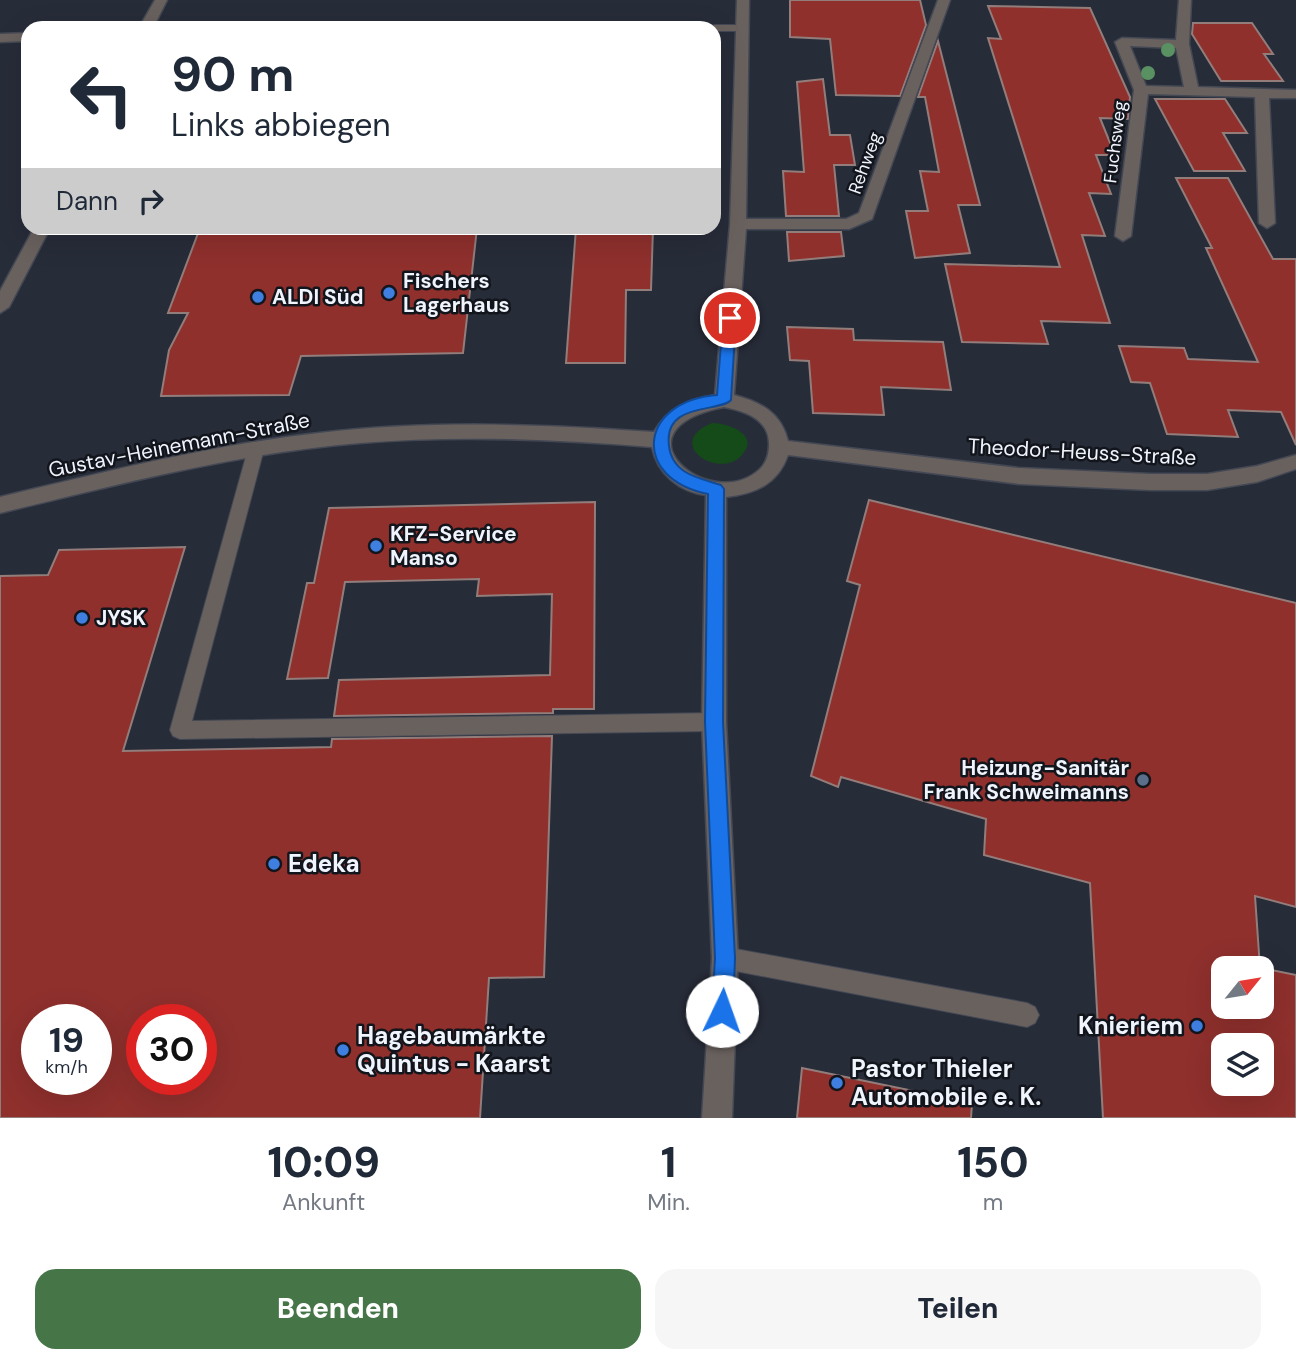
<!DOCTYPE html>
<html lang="de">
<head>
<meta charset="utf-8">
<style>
  :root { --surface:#fff; --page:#f6f6f7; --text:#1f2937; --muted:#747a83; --accent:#467547 }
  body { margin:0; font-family:"DM Sans",sans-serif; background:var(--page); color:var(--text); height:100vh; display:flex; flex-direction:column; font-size:26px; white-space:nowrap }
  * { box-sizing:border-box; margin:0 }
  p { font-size:23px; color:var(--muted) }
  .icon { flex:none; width:38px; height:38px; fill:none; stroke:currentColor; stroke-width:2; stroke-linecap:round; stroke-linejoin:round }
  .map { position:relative; height:1118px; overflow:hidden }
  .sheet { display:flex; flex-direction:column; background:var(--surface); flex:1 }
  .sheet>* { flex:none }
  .banner { position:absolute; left:21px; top:21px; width:700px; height:214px; border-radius:21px; box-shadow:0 7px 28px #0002; background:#fff; color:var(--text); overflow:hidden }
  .needle { width:46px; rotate:60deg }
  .tools { position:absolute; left:1211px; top:956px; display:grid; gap:14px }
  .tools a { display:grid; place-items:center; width:63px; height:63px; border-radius:14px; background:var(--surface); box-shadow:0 7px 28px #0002; font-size:35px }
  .speed { position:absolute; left:21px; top:1004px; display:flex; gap:14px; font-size:35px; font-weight:700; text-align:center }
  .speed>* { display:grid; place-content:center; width:91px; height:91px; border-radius:50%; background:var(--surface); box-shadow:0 7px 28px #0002; line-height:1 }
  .speed small { font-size:18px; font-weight:400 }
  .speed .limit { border:10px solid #d22; background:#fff; color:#111 }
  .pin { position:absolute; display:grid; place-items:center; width:60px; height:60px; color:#fff; margin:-30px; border:4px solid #fff; border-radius:50%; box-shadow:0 2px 7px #0007 }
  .me { position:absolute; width:77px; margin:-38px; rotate:3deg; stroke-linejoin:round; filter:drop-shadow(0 0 5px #0008) }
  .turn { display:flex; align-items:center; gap:24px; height:147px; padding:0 35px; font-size:32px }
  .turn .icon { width:91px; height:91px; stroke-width:2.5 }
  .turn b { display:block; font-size:49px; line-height:60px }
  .then { display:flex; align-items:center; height:66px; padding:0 35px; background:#0003; gap:14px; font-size:26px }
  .eta { display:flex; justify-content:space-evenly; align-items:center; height:119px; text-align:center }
  .eta b { font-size:42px; font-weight:800; line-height:49px }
  .primary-button { display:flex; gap:14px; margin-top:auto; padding:14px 35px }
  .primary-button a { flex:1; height:80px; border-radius:21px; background:var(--accent); color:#fff; font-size:28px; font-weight:800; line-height:80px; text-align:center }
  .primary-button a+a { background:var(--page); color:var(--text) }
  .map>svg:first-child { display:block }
  .green { fill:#154a19 }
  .building { fill:#8f302d; stroke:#927d7b; stroke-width:2; fill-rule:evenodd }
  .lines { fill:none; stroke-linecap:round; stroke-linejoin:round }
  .lane-casing { stroke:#434854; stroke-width:2 }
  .street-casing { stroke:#434854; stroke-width:3 }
  .lane { fill:#69615e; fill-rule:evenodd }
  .street { fill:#69615e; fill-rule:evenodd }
  .tree { fill:#599162 }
  .route { fill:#1a73e8; stroke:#114b97; stroke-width:2 }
  .shop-dot { fill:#3f7fe0; stroke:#12151b; stroke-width:2.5 }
  .service-dot { fill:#5c6f8a; stroke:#12151b; stroke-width:2.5 }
  .labels { text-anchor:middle; stroke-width:5; stroke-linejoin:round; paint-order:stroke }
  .far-street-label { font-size:18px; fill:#f0f4fd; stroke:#12151b }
  .poi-label { font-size:21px; font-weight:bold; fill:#f0f4fd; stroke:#12151b; text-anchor:start }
  .street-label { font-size:21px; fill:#f0f4fd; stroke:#12151b }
  .near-poi-label { font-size:24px; font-weight:bold; fill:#f0f4fd; stroke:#12151b; text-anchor:start }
</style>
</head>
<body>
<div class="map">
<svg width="1296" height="1118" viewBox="0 0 1296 1118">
  <rect width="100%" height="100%" fill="#272c39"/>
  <path class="green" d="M712 423C728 423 762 435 741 456 718 480 663 443 712 423Z"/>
  <g class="building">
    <path d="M790 0H920L926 25 900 96 836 95 830 39 790 37Z"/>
    <path d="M988 6 1090 8 1130 97 1128 119 1100 118 1115 155H1096L1111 194 1089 193 1105 236 1082 235 1110 323 1041 321 1048 344 962 342 945 264 1060 267 988 38 1001 39Z"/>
    <path d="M1193 23H1252L1273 54H1264L1283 81H1221L1192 34Z"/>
    <path d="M938 41 980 205H958L970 253 915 258 906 211H928L920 171 939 172 925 97H918Z"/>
    <path d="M823 79 830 135H850L855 165H834L839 216H786L783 171 804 172 797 82Z"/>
    <path d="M1155 99H1225L1247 133H1223L1245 171H1194Z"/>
    <path d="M1176 178H1228L1273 259H1296V445L1281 412 1228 410 1238 437 1167 434 1150 383 1131 382 1119 346 1184 348 1188 359 1258 362 1206 248H1212Z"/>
    <path d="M200 228H477L463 353 301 356 289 395 161 396 169 350 188 313H168Z"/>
    <path d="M576 228H653L651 290H626L625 363H566Z"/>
    <path d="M787 232H841L844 256 789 261Z"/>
    <path d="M787 327 853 329 854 340 943 342 951 390 881 387 884 415 813 413 809 361 790 360Z"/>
    <path d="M869 500 1296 603V907L1255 896 1260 968H1223V1006H1262V968L1296 975V1118H1103L1090 883 984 855 986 819 841 777 838 787 811 776 860 585 847 581ZM1223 1045H1262V1083H1223Z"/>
    <path d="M595 502 594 709H553V713L334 716 339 680 550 675 552 594 477 596 479 579 345 582 328 678 287 679 307 583H314L329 508Z"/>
    <path d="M185 547 123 751 331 747 332 739 552 736 544 977 489 978 480 1118H0V576L48 575 59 550ZM37 1020H96V1080H37ZM142 1020H201V1080H142Z"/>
    <path d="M802 1068 972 1103 971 1118H797Z"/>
  </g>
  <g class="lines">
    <defs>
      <g id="lane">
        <path d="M714 25H744L749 28 744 31H714V28H709Z"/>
        <path d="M256 443 264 449 192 721 714 713 721 716 724 722 721 728 714 731 180 739 173 736 170 730 248 449Z"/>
        <path d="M725 947 1027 1003 1035 1007 1039 1015 1035 1023 1027 1027 725 969 717 966 714 958 717 950Z"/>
      </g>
      <g id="street">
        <path d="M155 0H167L153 28H139Z"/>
        <path d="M737 0H749L746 219H846L859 213 938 0H950L872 219 849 229H746L734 395C760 402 781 412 788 441L1019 468 1150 474H1207L1257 466 1296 455V469L1257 482 1207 490H1150L1019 484 788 455C778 484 755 494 726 497V722L738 958 732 1118H702L712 958 702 722 706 495C679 492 657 473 652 447 555 439 457 435 360 443 238 453 119 484 0 513V497C105 472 211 445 319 433 430 420 542 424 654 432 668 407 688 400 715 395L730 224ZM724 407C745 411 769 419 769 444 769 454 767 462 760 469 711 515 608 430 724 407Z"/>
        <path d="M1179 0H1191L1189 44 1198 87 1296 90V98H1269L1275 223 1267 228 1259 223 1255 97 1148 94 1131 236 1123 241 1115 236 1134 90 1115 42 1122 38 1176 40ZM1130 46 1176 48 1184 87 1146 86Z"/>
        <path d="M28 33V41L0 42V34Z"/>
        <path d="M34 228H50L9 307 0 313V291Z"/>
      </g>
    </defs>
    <use href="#lane" class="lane-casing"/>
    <use href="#street" class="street-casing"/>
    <use href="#lane" class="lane"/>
    <use href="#street" class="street"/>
  </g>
  <g class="tree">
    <circle cx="1168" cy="50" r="7"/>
    <circle cx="1148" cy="73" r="7"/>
  </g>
  <path class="route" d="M730 313 736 318 731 400C720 413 663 401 669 446 672 474 699 478 721 485L724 489 723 722 735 958 733 1011 730 1018 722 1021 715 1018 712 1011 715 958 705 722 708 494C631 479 638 401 717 395L723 318Z"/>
  <g class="shop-dot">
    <circle cx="389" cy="293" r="7"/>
    <circle cx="258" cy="297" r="7"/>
    <circle cx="376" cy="546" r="7"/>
    <circle cx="82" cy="618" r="7"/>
    <circle cx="274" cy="864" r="7"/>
    <circle cx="1197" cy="1026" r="7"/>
    <circle cx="343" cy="1050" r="7"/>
    <circle cx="837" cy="1083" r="7"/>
  </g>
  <circle class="service-dot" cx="1143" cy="780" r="7"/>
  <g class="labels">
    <g class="far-street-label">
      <text transform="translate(1115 142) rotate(-83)" y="6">Fuchsweg</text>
      <text transform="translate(865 163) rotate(-70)" y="6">Rehweg</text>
    </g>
    <g class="poi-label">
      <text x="403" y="288">Fischers<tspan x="403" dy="24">Lagerhaus</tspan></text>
      <text x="272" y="304">ALDI Süd</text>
      <text x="390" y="541">KFZ-Service<tspan x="390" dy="24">Manso</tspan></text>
      <text x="96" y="625">JYSK</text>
      <text x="1129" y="775" text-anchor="end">Heizung-Sanitär<tspan x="1129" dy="24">Frank Schweimanns</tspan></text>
    </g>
    <g class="street-label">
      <text transform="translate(179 445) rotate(-11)" y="7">Gustav-Heinemann-Straße</text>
      <text transform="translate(1082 452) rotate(3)" y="7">Theodor-Heuss-Straße</text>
    </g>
    <g class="near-poi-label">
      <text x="288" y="872">Edeka</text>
      <text x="1183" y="1034" text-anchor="end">Knieriem</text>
      <text x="357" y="1044">Hagebaumärkte<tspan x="357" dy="28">Quintus - Kaarst</tspan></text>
      <text x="851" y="1077">Pastor Thieler<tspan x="851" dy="28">Automobile e. K.</tspan></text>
    </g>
  </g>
</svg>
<div class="tools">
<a><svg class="needle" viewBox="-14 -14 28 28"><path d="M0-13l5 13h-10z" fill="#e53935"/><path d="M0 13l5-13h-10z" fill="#747a83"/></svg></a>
<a><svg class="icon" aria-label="layers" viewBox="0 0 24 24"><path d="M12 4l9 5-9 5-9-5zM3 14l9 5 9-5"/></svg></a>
</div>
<div class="speed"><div>19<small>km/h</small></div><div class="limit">30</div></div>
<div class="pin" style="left:730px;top:318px;background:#d93025"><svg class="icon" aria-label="arrive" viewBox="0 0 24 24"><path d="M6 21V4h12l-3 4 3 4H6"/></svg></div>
<svg class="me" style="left:722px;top:1011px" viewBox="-20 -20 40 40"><circle r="19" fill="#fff"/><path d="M0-13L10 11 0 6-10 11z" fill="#1a73e8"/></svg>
<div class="banner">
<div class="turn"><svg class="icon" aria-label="left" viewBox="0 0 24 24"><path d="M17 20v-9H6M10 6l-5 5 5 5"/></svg><div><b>90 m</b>Links abbiegen</div></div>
<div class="then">Dann<svg class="icon" aria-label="right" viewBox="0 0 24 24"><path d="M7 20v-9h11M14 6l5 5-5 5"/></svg></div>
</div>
</div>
<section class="sheet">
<div class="eta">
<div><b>10:09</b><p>Ankunft</p></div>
<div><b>1</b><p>Min.</p></div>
<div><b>150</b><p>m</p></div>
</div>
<div class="primary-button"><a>Beenden</a><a>Teilen</a></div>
</section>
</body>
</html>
